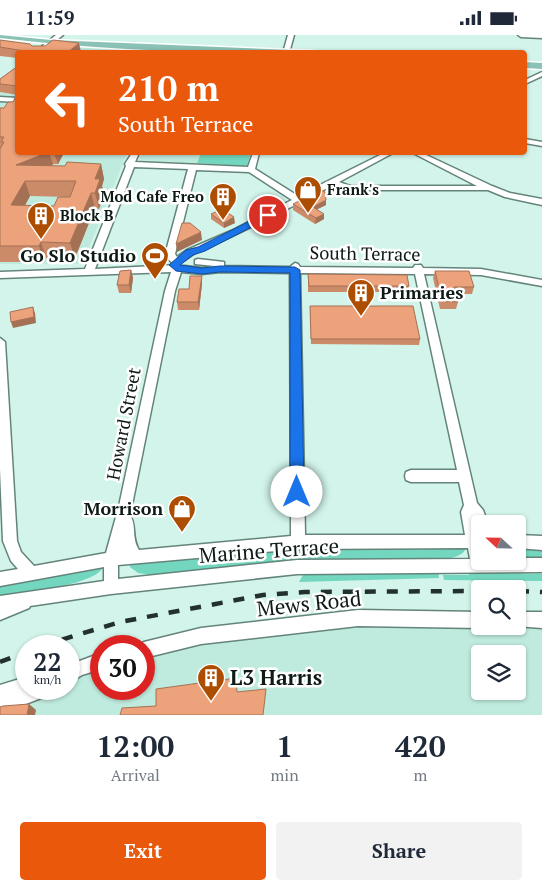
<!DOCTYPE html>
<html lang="en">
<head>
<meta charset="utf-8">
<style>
  :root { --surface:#fff; --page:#f2f2f3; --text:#1f2937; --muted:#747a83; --accent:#ea580c }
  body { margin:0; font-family:"PT Serif",serif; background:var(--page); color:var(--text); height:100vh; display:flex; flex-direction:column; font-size:19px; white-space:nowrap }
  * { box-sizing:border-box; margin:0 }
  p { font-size:16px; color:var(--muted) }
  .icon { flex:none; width:28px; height:28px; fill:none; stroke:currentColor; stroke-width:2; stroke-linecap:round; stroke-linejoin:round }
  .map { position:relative; height:680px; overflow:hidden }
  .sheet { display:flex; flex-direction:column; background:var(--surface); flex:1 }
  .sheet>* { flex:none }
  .hud { position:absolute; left:15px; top:15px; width:512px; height:105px; border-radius:5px; box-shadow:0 1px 4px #0004; background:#ea580c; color:#fff; overflow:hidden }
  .needle { width:32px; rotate:292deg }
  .tools { position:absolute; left:471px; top:480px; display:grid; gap:10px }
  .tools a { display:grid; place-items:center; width:55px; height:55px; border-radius:5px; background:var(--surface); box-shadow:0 1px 4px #0004; font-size:25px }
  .speed { position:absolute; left:15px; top:600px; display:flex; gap:10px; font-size:25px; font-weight:700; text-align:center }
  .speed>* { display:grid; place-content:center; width:65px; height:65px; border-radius:50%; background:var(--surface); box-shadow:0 1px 4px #0004; line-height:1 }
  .speed small { font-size:12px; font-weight:400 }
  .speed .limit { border:8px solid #d22; background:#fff; color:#111 }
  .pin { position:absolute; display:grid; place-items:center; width:42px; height:42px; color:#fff; margin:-21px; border:2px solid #fff; border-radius:50%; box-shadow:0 1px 5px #0007 }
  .me { position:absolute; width:55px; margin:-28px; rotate:0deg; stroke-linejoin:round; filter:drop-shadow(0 0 4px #0008) }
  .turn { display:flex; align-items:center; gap:18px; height:105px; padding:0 20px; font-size:22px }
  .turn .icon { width:65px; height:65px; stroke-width:2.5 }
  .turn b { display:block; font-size:35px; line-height:42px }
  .eta { display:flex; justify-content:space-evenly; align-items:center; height:85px; text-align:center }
  .eta b { font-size:30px; font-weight:700; line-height:35px }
  .cta { display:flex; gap:10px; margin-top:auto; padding:10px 20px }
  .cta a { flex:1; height:58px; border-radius:5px; background:var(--accent); color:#fff; font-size:20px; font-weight:700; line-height:58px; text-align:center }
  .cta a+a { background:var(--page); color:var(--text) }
  .status { display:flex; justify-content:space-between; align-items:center; height:35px; padding:0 25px; background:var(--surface); direction:ltr }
  .status svg { height:14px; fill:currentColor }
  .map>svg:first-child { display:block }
  .built { fill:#bfebde; fill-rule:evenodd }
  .green { fill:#72d7be }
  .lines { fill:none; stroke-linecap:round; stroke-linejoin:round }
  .minor-casing { stroke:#64847b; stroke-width:3 }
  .major-casing { stroke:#fff; stroke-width:3 }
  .minor { fill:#fff; fill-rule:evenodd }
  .major { fill:#8bc2b6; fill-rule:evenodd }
  .rail { stroke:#22312d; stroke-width:4.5; stroke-dasharray:11 11; stroke-linecap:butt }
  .wall { fill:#cb8b69; fill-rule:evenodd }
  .shaded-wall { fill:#a57155 }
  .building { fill:#eca27a; stroke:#a57155; fill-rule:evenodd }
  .route { fill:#1a73e8; stroke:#114b97 }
  .labels { text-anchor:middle; stroke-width:5; stroke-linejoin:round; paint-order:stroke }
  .far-poi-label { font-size:15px; font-weight:bold; fill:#0d1a16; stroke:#fff; text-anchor:start }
  .street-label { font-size:18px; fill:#0d1a16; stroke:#fff }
  .poi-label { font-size:18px; font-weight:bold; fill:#0d1a16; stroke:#fff; text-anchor:end }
  .near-street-label { font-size:21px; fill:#0d1a16; stroke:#fff }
  .near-poi-label { font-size:21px; font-weight:bold; fill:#0d1a16; stroke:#fff; text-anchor:start }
</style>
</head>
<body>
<div class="status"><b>11:59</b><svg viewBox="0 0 49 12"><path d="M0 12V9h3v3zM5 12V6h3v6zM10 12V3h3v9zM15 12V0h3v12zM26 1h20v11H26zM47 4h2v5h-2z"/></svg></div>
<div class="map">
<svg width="542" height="680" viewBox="0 0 542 680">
  <rect width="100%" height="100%" fill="#d2f4ea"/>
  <g class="built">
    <path d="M59 12 173 16 177 17 45 18Z"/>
    <path d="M17 37 18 118H127L84 225 77 229H0V50Z"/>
    <path d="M142 118H251L247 130 244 131 141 125 139 123Z"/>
    <path d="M437 575 480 576V591H518V577H542V680H0L53 654H69V647L87 638 101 634V654H144V624L316 580ZM480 619H518V656H480Z"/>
  </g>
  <g class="green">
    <path d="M201 118H251L247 130 244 131 197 128Z"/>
    <path d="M292 512 464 513 465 515C458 529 410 524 396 524 314 524 233 531 152 540L138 538 130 532V528Z"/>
    <rect x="518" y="512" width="24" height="13"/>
    <path d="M104 531C96 551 22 557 0 561V547Z"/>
    <path d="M438 535 439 543 299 547 303 540 435 537Z"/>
    <path d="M469 538 542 539V546L444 545 443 540H469Z"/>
  </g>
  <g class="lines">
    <defs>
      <g id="minor">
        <path d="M56 0H63L41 18H34Z"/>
        <path d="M288 0H294L289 18H283Z"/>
        <path d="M518 0H542V3L521 2Z"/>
        <path d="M542 37V41L525 49V45Z"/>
        <path d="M0 62 18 63V67L0 66Z"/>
        <path d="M525 104 542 107V111L525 108Z"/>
        <path d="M132 118H139L135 127 248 132 253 118H259L255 134 298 161 384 118H393L339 147 350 151H477L413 118H422L492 151 510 158 542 164V170L505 162 488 155H349L333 150C288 174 243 197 197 217 190 220 184 228 177 229 172 229 168 224 165 220L188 134 134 132 95 234 176 230 202 233 215 231 195 229V225L198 224 224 227V231L290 232 295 228 298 229 300 232 413 233 415 230H421L423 233 481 234 542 245V251L481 240 424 239 477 468 483 475 488 489H480V495L478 494 480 499V526H518V523H542V537L297 539 111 559 30 571 29 573 0 585V561L104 546V532L0 551V537L18 534 11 526 3 506 0 434V303L5 307 17 506 21 517 34 531 106 518 119 471 165 256 171 237 0 243V237L85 234 126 131 125 129ZM196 135 249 137 292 165 231 196 187 215 177 222 175 219ZM181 237 202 239 220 237 290 238 291 501 139 515C131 502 137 491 130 480L175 256ZM300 238 415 239 457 435H411L406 437 405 441 406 445 411 447H459L464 470 461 477 465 500H305ZM468 513 470 524 297 525 118 544V530L298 514Z"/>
        <path d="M518 500 542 501V515L518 513Z"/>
        <path d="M358 575 480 577V591H483L480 593 358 591 201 609 144 623V611H138L144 607 201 593Z"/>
        <path d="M518 577H542V593L515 591H518Z"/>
        <path d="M101 618V634L82 640 69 648V630Z"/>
        <path d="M26 642V654H51L49 660 0 679V650Z"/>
      </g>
      <g id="major">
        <path d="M0 0 51 5 315 16 319 18C213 18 105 16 0 3Z"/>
        <path d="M525 27 542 28V34L525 33Z"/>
      </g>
    </defs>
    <use href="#minor" class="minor-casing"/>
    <use href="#major" class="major-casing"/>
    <use href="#minor" class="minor"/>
    <use href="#major" class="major"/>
    <g class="rail">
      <path d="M518 556 542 557"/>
      <path d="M41 611 120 587 263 560 305 557 480 556"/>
      <path d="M0 627 26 617"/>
    </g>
  </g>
  <g class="wall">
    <path d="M0 5 32 11 81 17 18 18V23L0 21Z"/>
    <path d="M18 31V60L0 57V44Z"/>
    <path d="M13 67 18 118H64L58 129H53L52 131H65L101 129 104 144 102 151 104 159 99 174 95 173 75 223H46L44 227H0V73H4ZM30 161 70 162 54 171 25 170Z"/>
    <path d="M293 169 326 170 317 174 324 184 315 189 293 175Z"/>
    <path d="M211 179 235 188 224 193 211 184Z"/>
    <path d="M258 188 281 192 267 199 259 193Z"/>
    <path d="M131 235 133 243 131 258H119L117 250Z"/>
    <path d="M435 236 474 252 472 259H456L458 267 456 274H440L433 243Z"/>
    <path d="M308 239 409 251 408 257H308Z"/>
    <path d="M202 241V249L199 275H178L177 267Z"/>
    <path d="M310 271 420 304 419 310 311 309Z"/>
  </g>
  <g class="shaded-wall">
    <path d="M79 8 81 17 80 18H67Z"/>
    <path d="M46 118H49L53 129 50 133 16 130Z"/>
    <path d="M54 118H64L58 129Z"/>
    <path d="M101 129 104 144 102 151 104 159 99 174 95 158V144Z"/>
    <path d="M25 146 30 161 17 185 11 170Z"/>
    <path d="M91 158 95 173 75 223 70 208Z"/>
    <path d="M326 165V170L312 177 313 172Z"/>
    <path d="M324 179V184L315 189 316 183Z"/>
    <path d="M234 182 235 188 224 193V188Z"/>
    <path d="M281 187V192L267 199V194Z"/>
    <path d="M201 197 202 205 177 217 176 209Z"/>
    <path d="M41 207 46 223 44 227 39 211Z"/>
    <path d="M131 235 133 243 131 258 129 250Z"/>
    <path d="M202 241V249L199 275 198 267Z"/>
    <path d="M33 272 35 278 36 288 13 293 11 287Z"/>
    <path d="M29 669 36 675 35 680H27Z"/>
  </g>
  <g class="building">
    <path d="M0 5 30 9 32 11H45L53 5 79 8 67 18H36L0 12Z"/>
    <path d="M18 31V51L0 49V44Z"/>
    <path d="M15 63H18V118H46L16 130 65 131 67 127 101 129 95 144H100L95 158H91L70 208 41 207 39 211H0V114L4 107H1L4 102H0V73H4L8 67H13ZM25 146H76L70 162H58L54 171 11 170Z"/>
    <path d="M321 155 325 157 326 165 313 172 324 179 316 183 293 169Z"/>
    <path d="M222 174 234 182 224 188 211 179Z"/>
    <path d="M272 181 281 187 267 194 258 188Z"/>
    <path d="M182 188H190L201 197 176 209Z"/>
    <path d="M131 235 129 250H117L120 236Z"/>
    <path d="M435 236H469L474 252H454L458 267 442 266Z"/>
    <path d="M308 239 407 240 409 251H309Z"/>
    <path d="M190 241H202L198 267H177L179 254H189Z"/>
    <path d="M310 271H413L420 304H311Z"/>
    <path d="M33 272 34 282 11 287 10 277Z"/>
    <path d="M236 643 237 657 266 654 263 680H120L122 673 156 671V654Z"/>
    <path d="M29 669 27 680H0V672L3 671Z"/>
  </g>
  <path class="route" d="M268 177 271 178V182L205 216 193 220 180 230 202 233 220 231 295 232 300 235 304 457 302 461 297 463 292 461 290 457V238L220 237 202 239 176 236 169 230 186 215 198 212Z"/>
  <defs>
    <symbol id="shop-pin" viewBox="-11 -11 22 30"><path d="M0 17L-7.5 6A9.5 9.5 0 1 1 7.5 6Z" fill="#ac4d00" stroke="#fff"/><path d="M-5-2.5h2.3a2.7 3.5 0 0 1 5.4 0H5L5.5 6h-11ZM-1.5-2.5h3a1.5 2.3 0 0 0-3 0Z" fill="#fff"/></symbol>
    <symbol id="building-pin" viewBox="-11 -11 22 30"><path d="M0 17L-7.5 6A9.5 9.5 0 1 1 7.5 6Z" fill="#ac4d00" stroke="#fff"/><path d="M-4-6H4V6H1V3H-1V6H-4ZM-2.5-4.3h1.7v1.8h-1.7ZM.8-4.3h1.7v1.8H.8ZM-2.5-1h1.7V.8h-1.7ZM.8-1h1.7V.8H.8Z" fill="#fff"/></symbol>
    <symbol id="stadium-pin" viewBox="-11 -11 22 30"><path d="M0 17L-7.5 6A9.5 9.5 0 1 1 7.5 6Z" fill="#ac4d00" stroke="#fff"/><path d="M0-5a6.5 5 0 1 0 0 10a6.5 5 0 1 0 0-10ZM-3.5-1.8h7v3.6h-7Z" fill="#fff"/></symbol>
  </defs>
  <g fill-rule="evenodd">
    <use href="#shop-pin" x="292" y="139" width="32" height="43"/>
    <use href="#building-pin" x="207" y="146" width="32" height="43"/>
    <use href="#building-pin" x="25" y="165" width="32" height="43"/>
    <use href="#stadium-pin" x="139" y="205" width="32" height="43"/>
    <use href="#building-pin" x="345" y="242" width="32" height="43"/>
    <use href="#shop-pin" x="166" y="458" width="32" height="43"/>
    <use href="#building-pin" x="195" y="627" width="32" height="43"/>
  </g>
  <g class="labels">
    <g class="far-poi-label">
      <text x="327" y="160">Frank's</text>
      <text x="204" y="167" text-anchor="end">Mod Cafe Freo</text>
      <text x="60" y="186">Block B</text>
    </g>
    <g class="street-label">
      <text transform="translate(365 219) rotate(1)" y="6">South Terrace</text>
      <text transform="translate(124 389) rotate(-79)" y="6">Howard Street</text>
    </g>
    <g class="poi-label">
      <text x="136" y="227">Go Slo Studio</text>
      <text x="380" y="264" text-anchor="start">Primaries</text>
      <text x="163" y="480">Morrison</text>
    </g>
    <g class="near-street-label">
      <text transform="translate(269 516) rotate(-4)" y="7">Marine Terrace</text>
      <text transform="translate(309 569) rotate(-6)" y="7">Mews Road</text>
    </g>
    <g class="near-poi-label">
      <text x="230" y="650">L3 Harris</text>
    </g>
  </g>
</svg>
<div class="tools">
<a><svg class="needle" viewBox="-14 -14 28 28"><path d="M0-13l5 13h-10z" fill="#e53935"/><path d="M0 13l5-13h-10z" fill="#747a83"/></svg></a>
<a><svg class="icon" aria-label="search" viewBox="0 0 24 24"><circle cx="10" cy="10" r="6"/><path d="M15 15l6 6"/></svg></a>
<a><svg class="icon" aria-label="layers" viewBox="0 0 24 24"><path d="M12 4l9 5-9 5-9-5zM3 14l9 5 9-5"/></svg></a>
</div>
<div class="speed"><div>22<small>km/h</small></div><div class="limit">30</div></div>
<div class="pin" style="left:268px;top:180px;background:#d93025"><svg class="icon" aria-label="arrive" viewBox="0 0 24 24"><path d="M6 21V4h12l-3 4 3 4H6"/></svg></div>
<svg class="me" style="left:297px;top:457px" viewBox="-20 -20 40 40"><circle r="19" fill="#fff"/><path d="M0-13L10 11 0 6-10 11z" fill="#1a73e8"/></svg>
<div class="hud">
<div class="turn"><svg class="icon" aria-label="left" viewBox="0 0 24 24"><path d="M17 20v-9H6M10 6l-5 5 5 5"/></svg><div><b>210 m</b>South Terrace</div></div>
</div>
</div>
<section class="sheet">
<div class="eta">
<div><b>12:00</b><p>Arrival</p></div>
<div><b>1</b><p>min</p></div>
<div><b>420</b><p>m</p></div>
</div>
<div class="cta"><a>Exit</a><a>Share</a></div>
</section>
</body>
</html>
